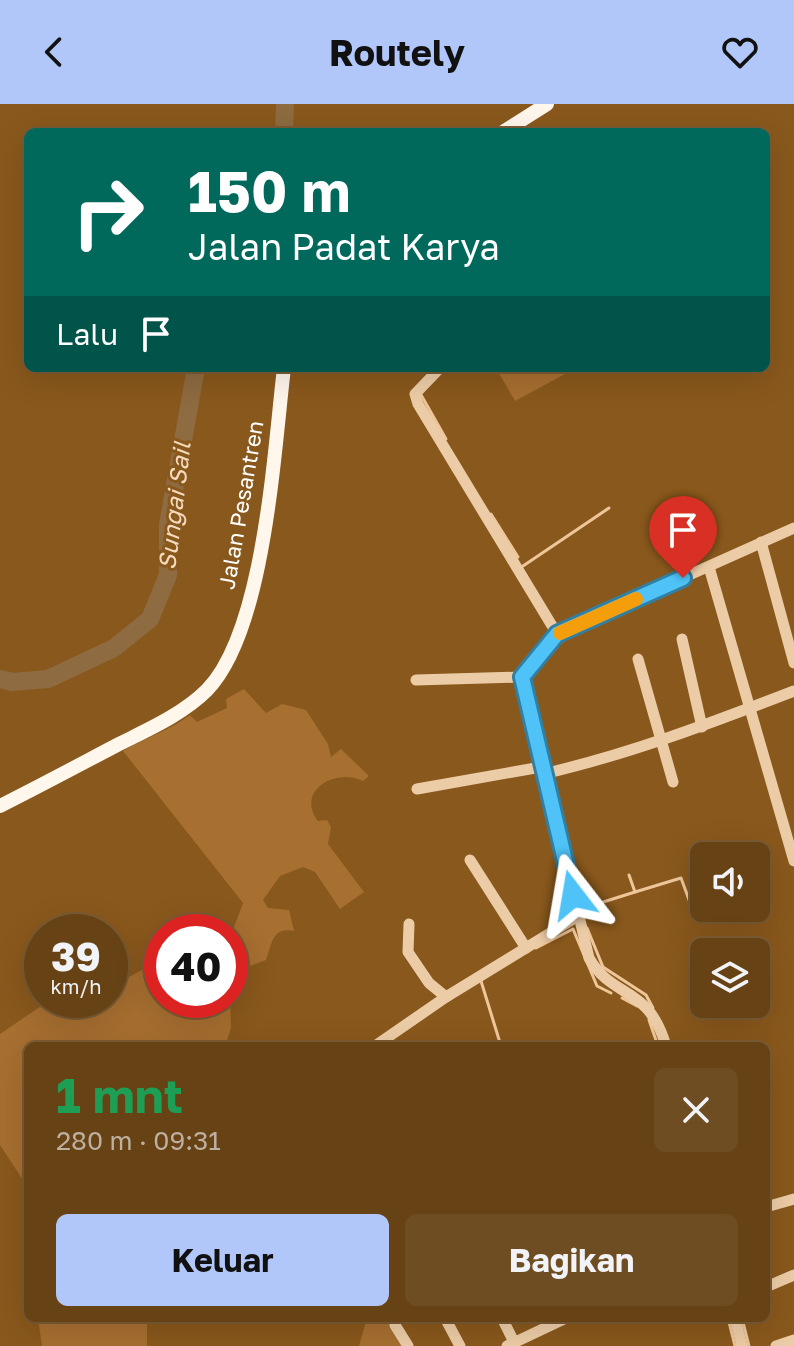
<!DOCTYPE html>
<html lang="id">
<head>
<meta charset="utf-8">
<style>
  :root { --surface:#674215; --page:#6f4d22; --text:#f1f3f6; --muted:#bdb0a0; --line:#7a5b34; --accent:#b2c7f9 }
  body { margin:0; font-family:"Golos Text",sans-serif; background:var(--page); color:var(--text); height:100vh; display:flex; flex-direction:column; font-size:30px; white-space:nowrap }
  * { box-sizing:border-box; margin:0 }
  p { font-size:26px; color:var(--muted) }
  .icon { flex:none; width:44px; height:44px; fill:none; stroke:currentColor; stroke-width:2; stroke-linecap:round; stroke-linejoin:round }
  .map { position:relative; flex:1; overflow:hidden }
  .side { position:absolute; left:24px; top:938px; width:746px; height:280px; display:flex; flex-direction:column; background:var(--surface); border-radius:12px; box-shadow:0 8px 32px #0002,0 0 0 2px var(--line) }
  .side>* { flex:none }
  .top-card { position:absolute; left:24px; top:24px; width:746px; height:244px; border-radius:12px; box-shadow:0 8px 32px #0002,0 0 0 2px var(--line); background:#00695c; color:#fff; overflow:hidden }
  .buttons { position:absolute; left:690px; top:738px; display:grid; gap:16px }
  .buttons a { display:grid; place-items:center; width:80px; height:80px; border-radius:12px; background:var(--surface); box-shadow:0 8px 32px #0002,0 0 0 2px var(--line); font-size:40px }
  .speed { position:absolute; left:24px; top:810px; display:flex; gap:16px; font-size:40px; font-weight:700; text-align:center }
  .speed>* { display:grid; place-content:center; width:104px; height:104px; border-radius:50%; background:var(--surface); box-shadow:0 8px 32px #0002,0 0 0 2px var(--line); line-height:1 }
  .speed small { font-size:20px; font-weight:400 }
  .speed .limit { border:12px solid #d22; background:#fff; color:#111 }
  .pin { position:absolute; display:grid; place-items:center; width:68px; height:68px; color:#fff; margin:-82px -34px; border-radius:50% 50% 50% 0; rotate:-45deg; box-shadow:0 0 8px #0007 }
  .pin .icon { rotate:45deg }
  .me { position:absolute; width:88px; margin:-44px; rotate:346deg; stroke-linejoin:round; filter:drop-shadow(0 0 6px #0008) }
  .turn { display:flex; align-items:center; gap:28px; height:168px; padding:0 32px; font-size:36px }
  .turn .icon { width:104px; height:104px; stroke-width:2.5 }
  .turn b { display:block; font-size:56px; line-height:68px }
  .then { display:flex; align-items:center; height:76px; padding:0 32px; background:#0003; gap:16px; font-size:30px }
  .round { display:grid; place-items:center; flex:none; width:84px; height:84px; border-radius:12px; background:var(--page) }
  .headline { display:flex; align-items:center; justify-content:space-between; height:136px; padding:0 32px }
  h1 { font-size:48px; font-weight:700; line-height:60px; color:#1e9e55 }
  .action { display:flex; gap:16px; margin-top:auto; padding:16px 32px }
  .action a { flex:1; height:92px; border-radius:12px; background:var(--accent); color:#111; font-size:32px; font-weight:700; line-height:92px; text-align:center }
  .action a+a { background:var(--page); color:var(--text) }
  header { display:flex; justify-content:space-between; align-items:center; height:104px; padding:0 32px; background:var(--accent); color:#111; font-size:36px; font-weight:700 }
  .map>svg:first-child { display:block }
  .green { fill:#a76f30 }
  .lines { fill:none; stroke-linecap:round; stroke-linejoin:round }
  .stream { stroke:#eec69a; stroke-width:3 }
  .river { stroke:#8e6b40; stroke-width:18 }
  .minor { stroke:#eccca6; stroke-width:11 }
  .major { stroke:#fff7ec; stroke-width:14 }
  .route-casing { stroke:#337fa1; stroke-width:20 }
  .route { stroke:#4fc3f7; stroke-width:14 }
  .slow { stroke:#f59e0b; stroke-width:14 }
  .labels { text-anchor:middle; stroke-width:6; stroke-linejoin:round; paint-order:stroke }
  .street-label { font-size:22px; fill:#fff; stroke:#89581c }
  .water-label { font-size:24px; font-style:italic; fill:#f5dbbe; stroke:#89581c }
</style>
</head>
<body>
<header><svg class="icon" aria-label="back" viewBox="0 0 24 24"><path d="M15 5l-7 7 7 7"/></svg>Routely<svg class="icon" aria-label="heart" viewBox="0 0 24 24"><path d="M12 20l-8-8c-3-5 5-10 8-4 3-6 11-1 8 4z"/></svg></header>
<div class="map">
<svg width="794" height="1242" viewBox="0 0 794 1242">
  <rect width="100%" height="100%" fill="#89581c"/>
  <g class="green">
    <path d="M496 264H576L515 297Z"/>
    <path d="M244 585 266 609 282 600 306 606 328 640 331 653 341 645 369 672 363 677C336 663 295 687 318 717L327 716 331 723 328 740 364 788 340 805 315 768 303 763 280 772 263 796 268 804 289 806 294 827C272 822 272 840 266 856L247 863 230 879V834L243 799 123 647C146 633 169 627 190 611L197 618 227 604 226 595Z"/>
    <path d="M162 855V896H230V891L231 924 225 942H28V1091L23 1076 0 1041V930L50 896H110V877L129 873Z"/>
    <path d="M38 1214H147V1242H42Z"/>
    <path d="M367 1214H392L402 1242H359Z"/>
  </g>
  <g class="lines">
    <g class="stream">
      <path d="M420 289 446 335"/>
      <path d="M491 410 518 453"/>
      <path d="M523 462 609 404"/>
      <path d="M556 540 573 529"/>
      <path d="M635 788 681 774 692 804 704 800"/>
      <path d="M581 805 635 788 629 771"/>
      <path d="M587 824 603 863 646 891 653 904"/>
      <path d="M536 844 573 825 597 882 611 889"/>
      <path d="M481 877 501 942"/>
      <path d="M622 894 637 902"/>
      <path d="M649 916 658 942"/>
      <path d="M728 1214 735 1242"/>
      <path d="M742 1214 749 1242"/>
    </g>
    <g class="river">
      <path d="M284 28 285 0"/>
      <path d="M0 575 12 578 48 575 114 544 150 515 168 471V420L196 264"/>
    </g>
    <g class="minor">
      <path d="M440 264 415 290 418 300 557 530"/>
      <path d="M761 438 794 559"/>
      <path d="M709 463 794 757"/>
      <path d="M682 535 702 623"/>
      <path d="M638 555 673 678"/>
      <path d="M416 576 522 573"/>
      <path d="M543 670C630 650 711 619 794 587"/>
      <path d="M417 685 541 663"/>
      <path d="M470 756 526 844"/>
      <path d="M409 820 408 848 429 879 446 893"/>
      <path d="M375 942 446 893 578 812"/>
      <path d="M666 942C648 880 613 896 589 854L522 573 557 530 794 424"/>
      <path d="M766 1103 794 1095"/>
      <path d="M766 1183 794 1171"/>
      <path d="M396 1214 395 1221 408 1242"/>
      <path d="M445 1214 460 1242"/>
      <path d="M502 1214 514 1238"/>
      <path d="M735 1214 742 1242"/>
      <path d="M507 1242 566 1214"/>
      <path d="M776 1242 794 1236"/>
    </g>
    <g class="major">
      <path d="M503 28 547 0"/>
      <path d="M0 702C40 682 79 661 119 640 149 625 183 610 207 586 265 526 274 346 284 264"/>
    </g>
  </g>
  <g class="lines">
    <defs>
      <path id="route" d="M573 791 522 573 557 530 683 474"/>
    </defs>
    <use href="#route" class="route-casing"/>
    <use href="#route" class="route"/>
    <path class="slow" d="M560 529 636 495"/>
  </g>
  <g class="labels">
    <g class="street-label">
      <text transform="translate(241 401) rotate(-80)" y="8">Jalan Pesantren</text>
    </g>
    <g class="water-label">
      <text transform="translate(175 402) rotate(-83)" y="8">Sungai Sail</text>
    </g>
  </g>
</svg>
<div class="buttons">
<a><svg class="icon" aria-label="sound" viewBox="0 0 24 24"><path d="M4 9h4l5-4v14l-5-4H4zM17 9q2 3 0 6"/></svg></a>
<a><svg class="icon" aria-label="layers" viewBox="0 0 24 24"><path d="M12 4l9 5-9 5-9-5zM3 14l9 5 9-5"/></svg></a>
</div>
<div class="speed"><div>39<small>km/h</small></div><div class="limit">40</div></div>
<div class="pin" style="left:683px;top:474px;background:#d93025"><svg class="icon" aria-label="arrive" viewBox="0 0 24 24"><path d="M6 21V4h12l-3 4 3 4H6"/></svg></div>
<svg class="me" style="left:573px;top:791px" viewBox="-20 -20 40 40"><path d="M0-17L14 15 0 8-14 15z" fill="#4fc3f7" stroke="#fff" stroke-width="4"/></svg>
<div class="top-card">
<div class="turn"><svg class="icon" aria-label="right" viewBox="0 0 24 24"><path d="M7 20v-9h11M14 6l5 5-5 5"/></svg><div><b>150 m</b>Jalan Padat Karya</div></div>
<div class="then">Lalu<svg class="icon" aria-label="arrive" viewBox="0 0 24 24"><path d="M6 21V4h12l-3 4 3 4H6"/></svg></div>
</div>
<section class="side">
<div class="headline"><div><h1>1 mnt</h1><p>280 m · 09:31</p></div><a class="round"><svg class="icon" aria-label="close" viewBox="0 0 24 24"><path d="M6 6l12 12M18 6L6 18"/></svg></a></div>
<div class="action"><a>Keluar</a><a>Bagikan</a></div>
</section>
</div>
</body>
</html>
